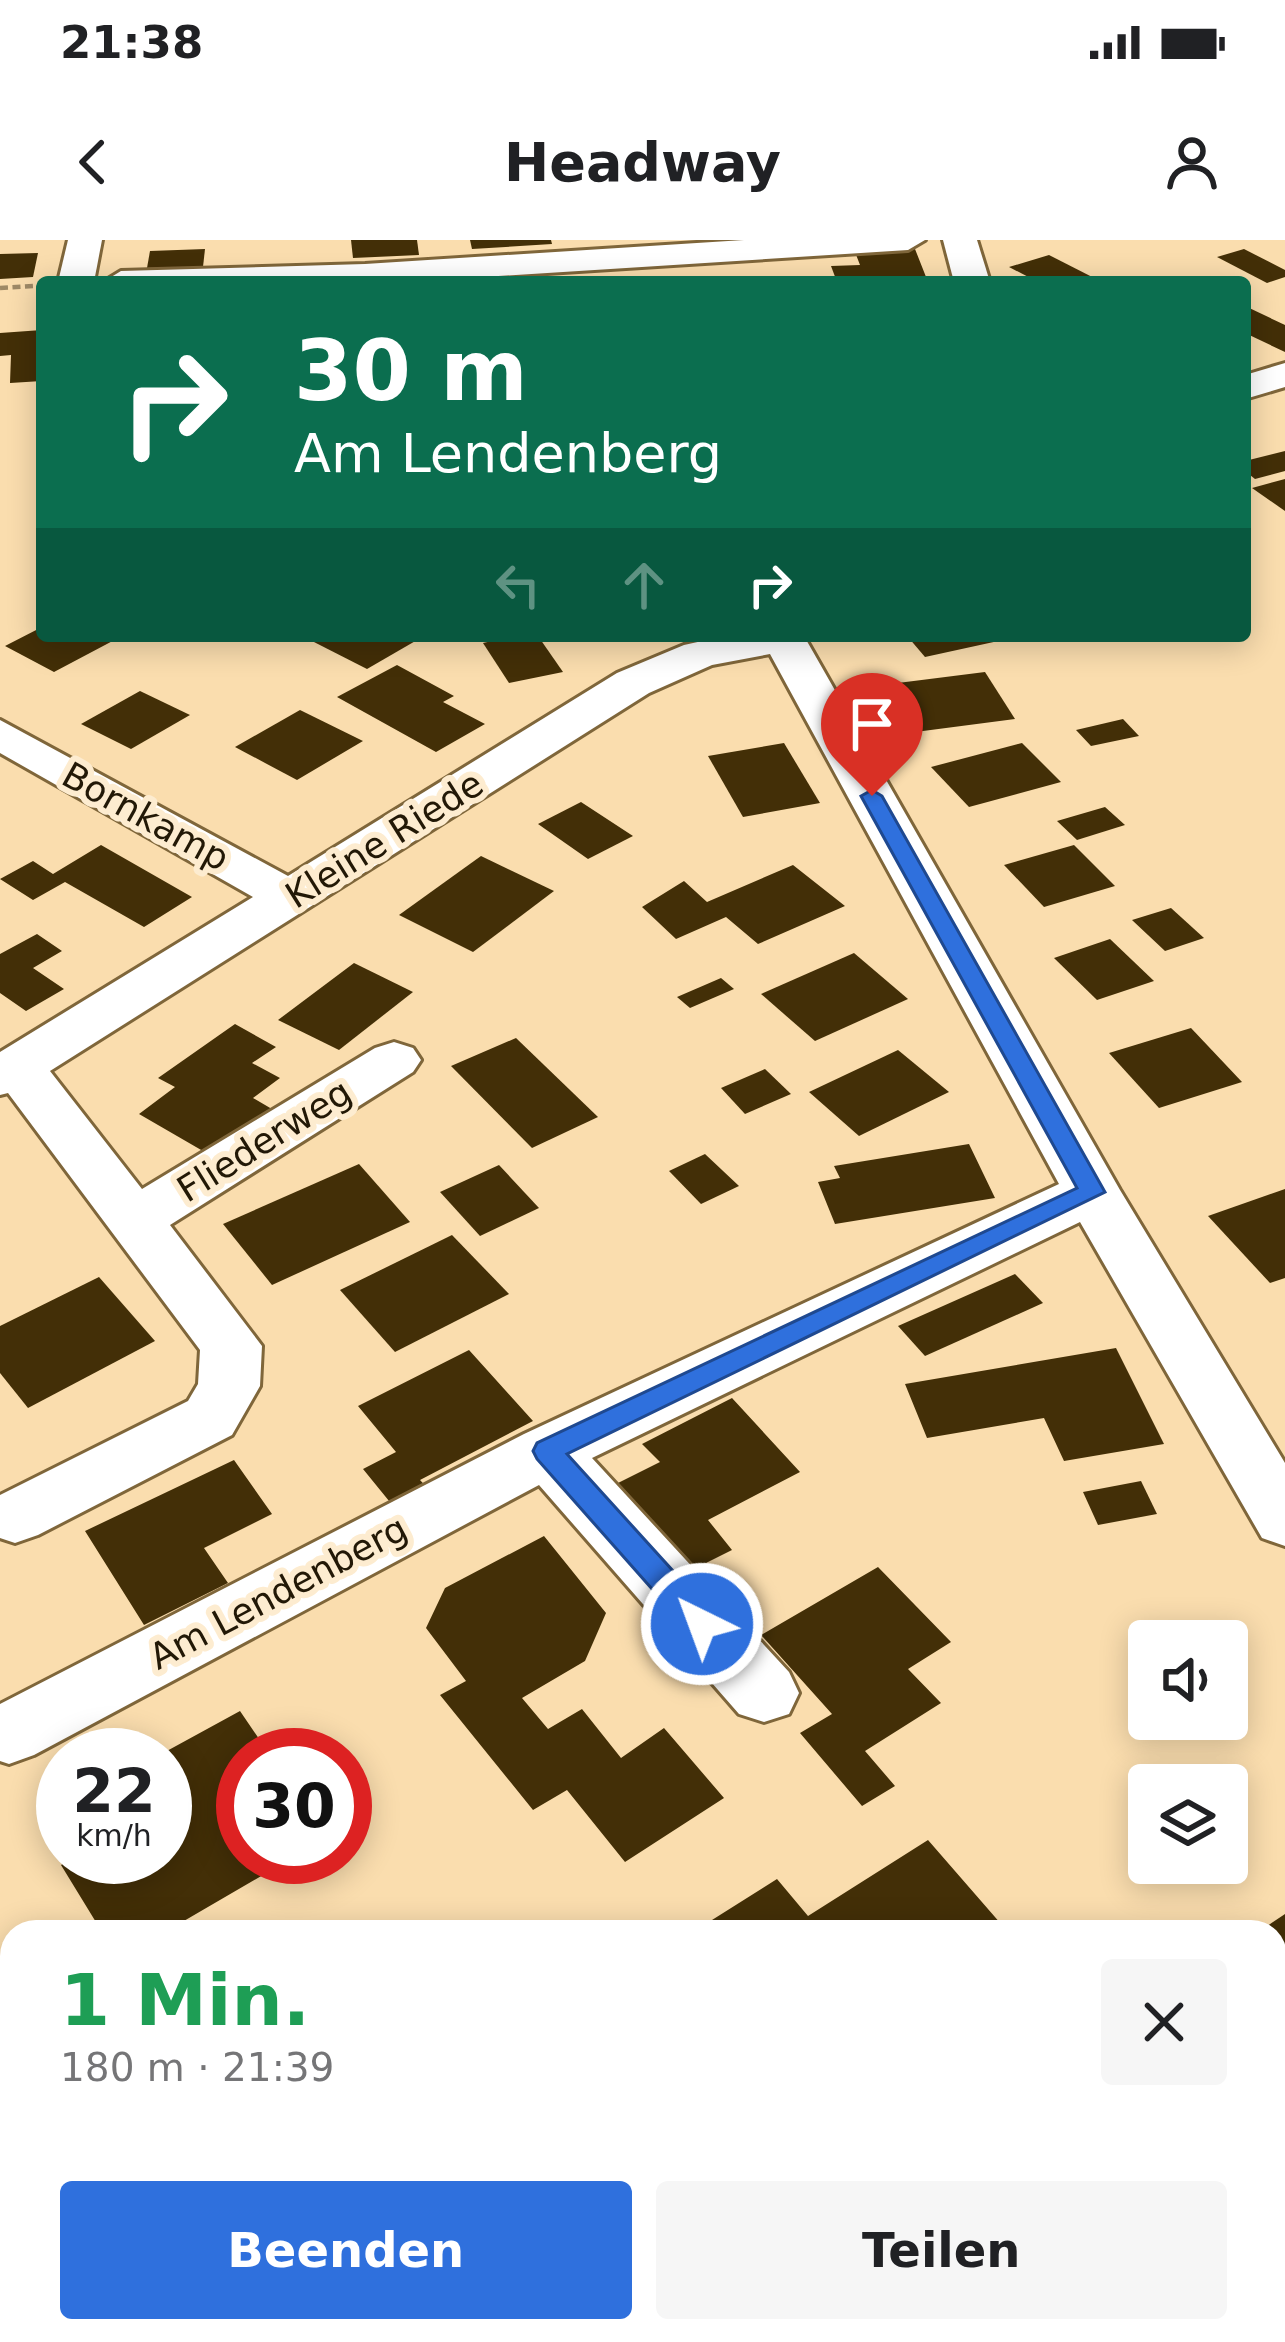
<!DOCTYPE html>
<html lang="de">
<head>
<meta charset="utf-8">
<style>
  :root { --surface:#fff; --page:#f6f6f6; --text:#202124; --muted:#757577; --accent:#2f70dd }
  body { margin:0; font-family:"DejaVu Sans",sans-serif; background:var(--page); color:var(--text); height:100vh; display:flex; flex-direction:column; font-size:45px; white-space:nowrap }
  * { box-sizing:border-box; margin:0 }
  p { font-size:39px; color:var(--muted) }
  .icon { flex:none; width:66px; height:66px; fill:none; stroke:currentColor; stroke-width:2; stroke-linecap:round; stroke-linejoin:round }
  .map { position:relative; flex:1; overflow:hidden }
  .sheet { position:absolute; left:0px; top:1680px; width:1287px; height:423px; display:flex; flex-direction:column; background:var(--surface); border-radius:36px 36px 0 0; box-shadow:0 6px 30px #0003 }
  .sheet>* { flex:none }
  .hud { position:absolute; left:36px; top:36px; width:1215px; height:366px; border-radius:12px; box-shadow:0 6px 30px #0003; background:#0b6e4f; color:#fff; overflow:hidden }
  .fabs { position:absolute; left:1128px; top:1380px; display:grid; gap:24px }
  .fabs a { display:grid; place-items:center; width:120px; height:120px; border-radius:12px; background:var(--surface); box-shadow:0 6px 30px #0003; font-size:60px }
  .speed { position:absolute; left:36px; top:1488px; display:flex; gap:24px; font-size:60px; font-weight:700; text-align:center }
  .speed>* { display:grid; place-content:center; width:156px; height:156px; border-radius:50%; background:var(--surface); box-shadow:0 6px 30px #0003; line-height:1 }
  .speed small { font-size:30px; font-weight:400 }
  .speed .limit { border:18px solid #d22; background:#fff; color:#111 }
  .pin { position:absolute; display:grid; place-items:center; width:102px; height:102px; color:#fff; margin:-123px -51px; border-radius:50% 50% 50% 0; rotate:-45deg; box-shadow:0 0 12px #0007 }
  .pin .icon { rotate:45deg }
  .me { position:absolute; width:132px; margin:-66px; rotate:318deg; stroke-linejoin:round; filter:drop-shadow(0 0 9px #0008) }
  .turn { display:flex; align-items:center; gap:42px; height:252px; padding:0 60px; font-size:54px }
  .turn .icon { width:156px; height:156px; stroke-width:2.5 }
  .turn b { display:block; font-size:84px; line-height:102px }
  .lanes { display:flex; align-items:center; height:114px; padding:0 60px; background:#0003; justify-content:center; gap:60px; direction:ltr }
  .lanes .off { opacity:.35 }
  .round { display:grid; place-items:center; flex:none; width:126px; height:126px; border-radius:12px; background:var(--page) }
  .summary { display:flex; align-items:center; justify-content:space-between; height:204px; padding:0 60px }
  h1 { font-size:72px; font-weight:600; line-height:90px; color:#1e9e55 }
  .button { display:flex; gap:24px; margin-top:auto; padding:24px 60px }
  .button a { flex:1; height:138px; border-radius:12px; background:var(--accent); color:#fff; font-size:48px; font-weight:600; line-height:138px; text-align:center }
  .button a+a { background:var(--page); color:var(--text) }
  .status { display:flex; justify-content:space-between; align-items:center; height:84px; padding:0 60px; background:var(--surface); direction:ltr }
  .status svg { height:33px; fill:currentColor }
  header { display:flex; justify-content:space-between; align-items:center; height:156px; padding:0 60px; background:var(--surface); font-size:54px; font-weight:600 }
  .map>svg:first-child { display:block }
  .building { fill:#432f07 }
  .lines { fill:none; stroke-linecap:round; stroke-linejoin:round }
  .minor-casing { stroke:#7f663a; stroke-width:6 }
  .path { stroke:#9e8966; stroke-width:4.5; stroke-dasharray:8 4.5; stroke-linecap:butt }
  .minor { fill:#fff; fill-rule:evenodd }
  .route { fill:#2f70dd; stroke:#1f4990; stroke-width:3 }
  .labels { text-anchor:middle; stroke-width:12; stroke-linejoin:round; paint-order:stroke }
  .street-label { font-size:36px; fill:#221806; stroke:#fdecd0 }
</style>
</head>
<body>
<div class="status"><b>21:38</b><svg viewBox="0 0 49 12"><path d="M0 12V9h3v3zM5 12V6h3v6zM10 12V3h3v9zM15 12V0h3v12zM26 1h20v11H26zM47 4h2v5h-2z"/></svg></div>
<header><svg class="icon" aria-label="back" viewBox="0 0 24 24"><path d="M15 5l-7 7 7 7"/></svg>Headway<svg class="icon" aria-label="person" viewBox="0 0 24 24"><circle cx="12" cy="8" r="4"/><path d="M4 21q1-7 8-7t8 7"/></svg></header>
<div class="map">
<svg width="1285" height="2102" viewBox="0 0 1285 2102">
  <rect width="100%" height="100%" fill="#faddae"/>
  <g class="building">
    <path d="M351 0H417L419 15 353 18Z"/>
    <path d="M470 0H551L552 4 472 9Z"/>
    <path d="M205 9 203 27 147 28 150 11Z"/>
    <path d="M915 9 928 42H837L831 26 860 25 855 12Z"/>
    <path d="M1244 9 1285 30V37L1267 43 1217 17Z"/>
    <path d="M38 13 33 37 0 39V14Z"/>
    <path d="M1049 15 1102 42H1038L1009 27Z"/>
    <path d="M1245 66 1285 85V112L1245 93Z"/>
    <path d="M42 90V141L10 143 11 115 0 116V93Z"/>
    <path d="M1285 211V231L1255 239 1245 231V221Z"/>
    <path d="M1285 239V271L1252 248Z"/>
    <path d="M42 387V396H122L54 432 5 406Z"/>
    <path d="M320 396H424L367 429 312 401Z"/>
    <path d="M514 396H538L563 432 509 443 483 403Z"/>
    <path d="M914 396H1012V398L925 417 908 397Z"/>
    <path d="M397 425 454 456 443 462 485 484 436 512 337 457Z"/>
    <path d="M985 432 1015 479 900 494 874 446Z"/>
    <path d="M140 451 190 475 131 509 81 484Z"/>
    <path d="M300 470 363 501 297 540 235 507Z"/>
    <path d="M1123 479 1139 496 1091 506 1076 490Z"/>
    <path d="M784 503 820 563 743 577 708 516Z"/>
    <path d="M1022 503 1061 542 969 567 931 527Z"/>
    <path d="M581 562 633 596 588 619 538 584Z"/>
    <path d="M1105 567 1125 585 1077 600 1057 581Z"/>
    <path d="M101 605 192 657 144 687 65 642 33 660 0 639 33 621 53 634Z"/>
    <path d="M1074 605 1115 646 1044 667 1004 625Z"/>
    <path d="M481 616 554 651 473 712 399 675Z"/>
    <path d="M793 625 845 666 758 704 726 677 676 699 642 667 684 641 707 662Z"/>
    <path d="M1171 668 1204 698 1165 711 1132 680Z"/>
    <path d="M37 694 62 711 33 728 64 749 26 771 0 753V714Z"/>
    <path d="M1110 699 1154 741 1097 760 1054 718Z"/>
    <path d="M854 713 908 759 815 801 761 754Z"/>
    <path d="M354 723 413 752 339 810 278 780Z"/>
    <path d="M721 738 734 749 690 768 677 757Z"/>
    <path d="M235 784 276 807 252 823 280 838 253 858 277 872 215 918 139 874 175 847 158 838Z"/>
    <path d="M1191 788 1242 842 1159 868 1109 813Z"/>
    <path d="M516 798 598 877 532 908 451 826Z"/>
    <path d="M898 810 949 852 859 896 809 852Z"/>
    <path d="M765 829 791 854 745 874 721 848Z"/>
    <path d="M969 904 995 958 835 984 818 942 840 938 834 926Z"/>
    <path d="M705 914 739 946 701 964 669 931Z"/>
    <path d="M359 924 410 982 272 1045 223 984Z"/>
    <path d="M499 925 539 968 480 996 440 952Z"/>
    <path d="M1285 949V1038L1270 1043 1208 976Z"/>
    <path d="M452 995 509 1054 395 1112 340 1050Z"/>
    <path d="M1015 1034 1043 1063 925 1116 898 1086Z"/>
    <path d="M99 1037 155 1101 28 1168 0 1133V1086Z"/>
    <path d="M1116 1108 1164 1204 1064 1221 1044 1178 927 1198 905 1144Z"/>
    <path d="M469 1110 533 1181 420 1240 433 1254 398 1272 363 1229 396 1212 358 1166Z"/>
    <path d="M732 1158 800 1232 708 1280 732 1310 682 1335 612 1246 660 1222 642 1204Z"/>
    <path d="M234 1220 272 1274 204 1308 228 1343 144 1385 85 1291Z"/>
    <path d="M1141 1241 1157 1274 1098 1285 1083 1252Z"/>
    <path d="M544 1296 606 1373 585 1421 522 1458 548 1489 582 1469 621 1518 664 1488 724 1558 625 1622 567 1550 533 1570 440 1455 466 1441 426 1388 445 1348Z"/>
    <path d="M878 1327 951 1402 908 1429 941 1463 865 1511 895 1546 862 1566 800 1493 832 1474 761 1395Z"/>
    <path d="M240 1471 270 1515H243V1617H294L165 1692H102L61 1625 75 1617H165V1512Z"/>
    <path d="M928 1600 1008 1692H722L712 1680 777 1639 808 1676Z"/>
    <path d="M1285 1674V1808L1275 1796V1692H1258Z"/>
    <path d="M789 2091H1004L1012 2102H797Z"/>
  </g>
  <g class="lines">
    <defs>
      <g id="minor">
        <path d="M68 0H102L94 42H58Z"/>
        <path d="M744 0H925L908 10 404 42H103L121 31 365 24Z"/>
        <path d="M943 0H977L990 42H954Z"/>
        <path d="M1285 123V147L1245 159V135Z"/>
        <path d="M725 396H804L1120 950 1285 1223V1306L1262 1298 1080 982 592 1218 789 1432 799 1453 789 1474 764 1482 739 1474 539 1245 34 1515 9 1524 0 1521V1464L524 1194 1059 944 770 414 712 425 649 453 50 831 142 949 375 808 394 802 413 808 421 820 413 832 170 985 262 1106 260 1146 232 1195 38 1295 15 1303 0 1298V1255L188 1161 198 1144 200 1110 8 853 0 855V812L253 657 0 513V480L288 636 617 433 684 405Z"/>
      </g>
    </defs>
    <use href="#minor" class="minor-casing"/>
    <path class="path" d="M0 48 35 46"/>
    <use href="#minor" class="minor"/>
  </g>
  <path class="route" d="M872 550 882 556 1105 952 567 1214 713 1375 718 1384 713 1393H691L537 1219 533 1211 537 1203 1077 948 861 556Z"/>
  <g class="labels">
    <g class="street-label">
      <text transform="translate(146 576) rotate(29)" y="13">Bornkamp</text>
      <text transform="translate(384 599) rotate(-32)" y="13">Kleine Riede</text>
      <text transform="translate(264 900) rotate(-32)" y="13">Fliederweg</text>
      <text transform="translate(278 1352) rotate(-28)" y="13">Am Lendenberg</text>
    </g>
  </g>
</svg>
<div class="fabs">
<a><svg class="icon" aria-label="sound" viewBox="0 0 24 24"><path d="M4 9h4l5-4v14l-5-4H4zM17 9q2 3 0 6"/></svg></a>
<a><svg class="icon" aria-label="layers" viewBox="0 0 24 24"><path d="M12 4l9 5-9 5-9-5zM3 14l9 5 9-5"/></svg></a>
</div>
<div class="speed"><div>22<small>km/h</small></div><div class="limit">30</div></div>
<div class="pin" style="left:872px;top:556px;background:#d93025"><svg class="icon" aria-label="arrive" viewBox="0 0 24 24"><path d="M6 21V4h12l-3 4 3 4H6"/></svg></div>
<svg class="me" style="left:702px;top:1384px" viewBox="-20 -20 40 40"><circle r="17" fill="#2f70dd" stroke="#fff" stroke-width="3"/><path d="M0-11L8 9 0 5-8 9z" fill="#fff"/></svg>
<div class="hud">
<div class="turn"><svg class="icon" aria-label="right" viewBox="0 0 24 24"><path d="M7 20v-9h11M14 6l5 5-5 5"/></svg><div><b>30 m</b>Am Lendenberg</div></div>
<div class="lanes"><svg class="icon off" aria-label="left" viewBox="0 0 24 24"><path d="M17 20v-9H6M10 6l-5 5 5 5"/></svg><svg class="icon off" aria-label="ahead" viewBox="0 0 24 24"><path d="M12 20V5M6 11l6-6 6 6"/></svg><svg class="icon" aria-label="right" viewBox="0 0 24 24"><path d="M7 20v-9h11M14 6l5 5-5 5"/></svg></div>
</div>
<section class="sheet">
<div class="summary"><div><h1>1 Min.</h1><p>180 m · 21:39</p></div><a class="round"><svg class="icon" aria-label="close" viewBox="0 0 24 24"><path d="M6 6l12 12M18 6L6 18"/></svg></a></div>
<div class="button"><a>Beenden</a><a>Teilen</a></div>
</section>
</div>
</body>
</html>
